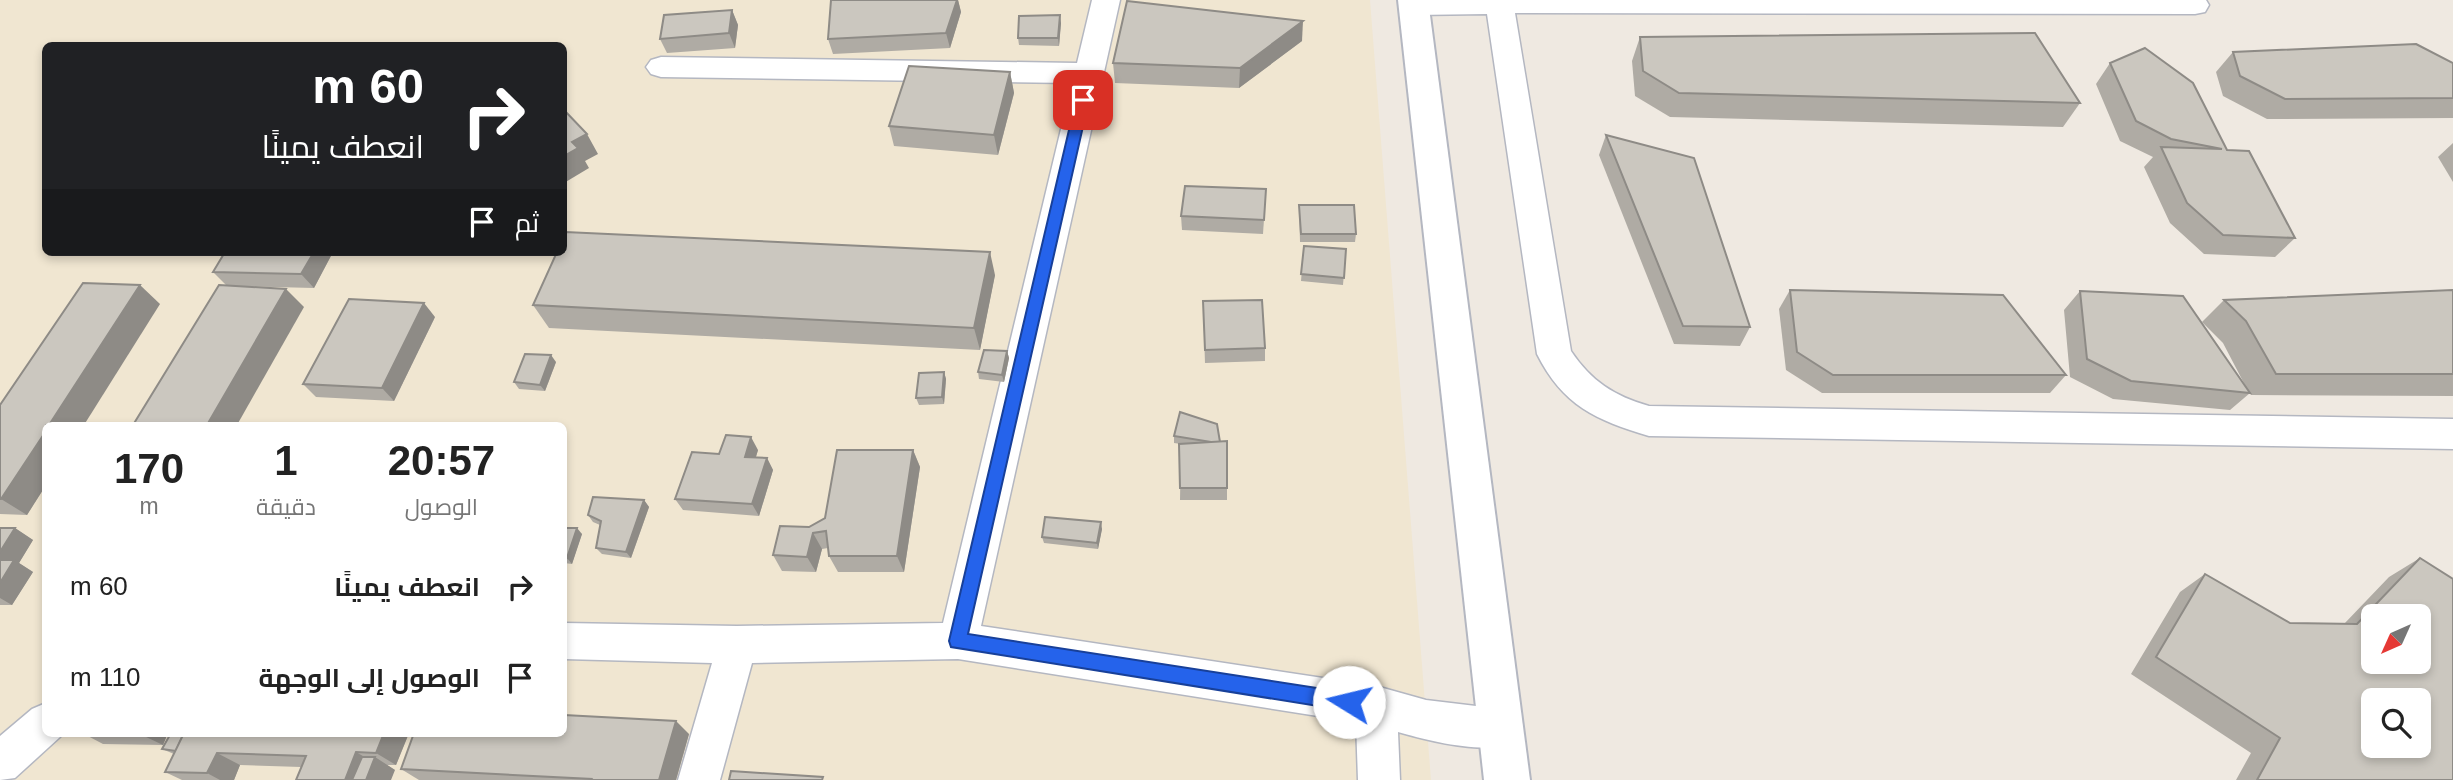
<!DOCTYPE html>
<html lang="ar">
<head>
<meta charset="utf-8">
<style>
  :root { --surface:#fff; --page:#f2f2f2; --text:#222; --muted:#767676 }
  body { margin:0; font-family:Helvetica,Cairo,sans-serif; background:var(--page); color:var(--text); direction:rtl; height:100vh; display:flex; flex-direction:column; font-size:26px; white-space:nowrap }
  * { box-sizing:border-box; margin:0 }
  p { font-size:23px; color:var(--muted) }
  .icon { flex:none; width:38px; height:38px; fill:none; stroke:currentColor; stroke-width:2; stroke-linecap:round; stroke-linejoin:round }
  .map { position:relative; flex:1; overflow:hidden; direction:ltr }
  .drawer { position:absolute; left:42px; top:422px; width:525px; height:315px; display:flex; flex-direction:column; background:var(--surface); border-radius:10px; box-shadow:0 4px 10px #0003; direction:rtl }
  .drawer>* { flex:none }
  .hud { position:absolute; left:42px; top:42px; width:525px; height:214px; border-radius:10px; box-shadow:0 4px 10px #0003; direction:rtl; background:#202124; color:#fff; overflow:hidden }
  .needle { width:46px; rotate:225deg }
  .controls { position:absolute; left:2361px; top:604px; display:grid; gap:14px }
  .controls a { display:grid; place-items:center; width:70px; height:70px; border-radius:10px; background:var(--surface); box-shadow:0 4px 10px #0003; font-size:35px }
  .pin { position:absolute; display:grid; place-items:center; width:60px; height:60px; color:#fff; margin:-30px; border-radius:14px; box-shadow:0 4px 10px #0006 }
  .me { position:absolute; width:77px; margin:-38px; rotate:279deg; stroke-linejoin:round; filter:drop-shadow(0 0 5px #0008) }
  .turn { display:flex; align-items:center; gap:24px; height:147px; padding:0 28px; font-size:32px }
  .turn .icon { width:91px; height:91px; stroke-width:2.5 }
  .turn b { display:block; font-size:49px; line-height:60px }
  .then { display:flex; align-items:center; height:66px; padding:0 28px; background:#0003; gap:14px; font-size:26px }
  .eta { display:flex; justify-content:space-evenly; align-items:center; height:119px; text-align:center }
  .eta b { font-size:42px; font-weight:700; line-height:49px }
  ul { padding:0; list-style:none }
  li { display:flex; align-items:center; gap:21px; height:91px; padding:0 28px }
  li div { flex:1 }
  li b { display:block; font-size:26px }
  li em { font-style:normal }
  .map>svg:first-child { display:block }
  .education { fill:#f0e6d1; fill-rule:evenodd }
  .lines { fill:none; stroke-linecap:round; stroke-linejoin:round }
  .street-casing { stroke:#b4b7c1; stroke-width:3 }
  .secondary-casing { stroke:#b4b7c1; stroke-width:4 }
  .street { fill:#fff; fill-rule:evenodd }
  .secondary { fill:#fff; fill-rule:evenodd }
  .wall { fill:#afaba4 }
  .shaded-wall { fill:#8e8b86 }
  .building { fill:#cbc7bf; stroke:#8e8b86; stroke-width:2; fill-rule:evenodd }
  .route { fill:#2563eb; stroke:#184099; stroke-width:2 }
</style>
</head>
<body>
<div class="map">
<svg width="2453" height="780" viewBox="0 0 2453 780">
  <rect width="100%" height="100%" fill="#efe9e1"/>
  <path class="education" d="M0 0H1370L1431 780H0ZM46 46H564V252H46ZM46 425H564V733H46Z"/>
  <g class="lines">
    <defs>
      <g id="street">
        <path d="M1092 0H1120L981 626 1376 686 1426 700 1501 709 1516 715 1522 729 1516 743C1485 755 1429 741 1398 732L1400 780H1358L1356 722 958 659 752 663 720 780H678L712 663 564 659V623L737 626 943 623 1072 83 661 77 651 74 646 67 651 60 661 57 1077 63Z"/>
        <path d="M1404 0H2206L2209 5 2205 12 2195 14 1515 13 1571 351C1591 381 1614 396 1649 406L2453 419V449L1649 436C1596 420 1563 406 1537 354L1487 14 1414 15 1404 13 1400 6Z"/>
        <path d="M46 703V733H62L60 737 15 778 0 780V736L32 709Z"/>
      </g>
      <path id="secondary" d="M1398 0H1428L1530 780H1484Z"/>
    </defs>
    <use href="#street" class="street-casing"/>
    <use href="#secondary" class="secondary-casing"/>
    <use href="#street" class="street"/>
    <use href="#secondary" class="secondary"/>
  </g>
  <g class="wall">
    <path d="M831 0H958L961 12 950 48 833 54 828 39Z"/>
    <path d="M732 10 738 25 735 48 667 53 660 39Z"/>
    <path d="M1061 23 1059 46 1019 45 1018 38Z"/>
    <path d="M1640 37 2080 103 2063 127 1670 117 1635 96 1632 61Z"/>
    <path d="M1302 41 1239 88 1115 83 1113 63Z"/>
    <path d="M2233 52 2453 63V118L2267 119 2223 96 2216 72Z"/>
    <path d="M2110 63 2227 150 2295 238 2275 257 2204 254 2170 223 2144 167 2153 157 2120 141 2096 84Z"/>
    <path d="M1010 72 1014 93 998 155 894 146 889 126Z"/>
    <path d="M1606 135 1750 327 1740 346 1674 344 1599 155Z"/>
    <path d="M2453 143V182L2438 157Z"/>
    <path d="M1266 189 1263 234 1182 230 1181 216Z"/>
    <path d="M1299 205 1356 234 1355 242H1300Z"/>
    <path d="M1304 246 1346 249 1343 285 1301 281Z"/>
    <path d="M333 252 314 288 227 286 213 272Z"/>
    <path d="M995 275 980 350 549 328 533 305Z"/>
    <path d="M1790 290 2066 375 2050 393H1822L1786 370 1779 309Z"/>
    <path d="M2453 290V396L2251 395 2250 393 2230 410 2113 399 2070 377 2064 310 2080 291 2247 389 2223 343 2202 322 2224 300Z"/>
    <path d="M1203 301 1265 348V361L1205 363Z"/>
    <path d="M160 304 46 425V485L27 515 0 514V405Z"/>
    <path d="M435 317 394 401 316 397 303 384Z"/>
    <path d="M1007 351 1009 358 1004 382 979 379 978 372Z"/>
    <path d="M556 362 545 391 519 389 514 382Z"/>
    <path d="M944 372 946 379 944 404 919 405 916 398Z"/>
    <path d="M1174 436 1220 442 1227 441V500H1180L1181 444 1174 443Z"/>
    <path d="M758 450 756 457 767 458 773 470 759 516 683 510 675 499 719 454Z"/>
    <path d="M913 450 920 467 904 572H838L829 556 828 548 822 549 816 572 782 571 773 555 809 527 825 518Z"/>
    <path d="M644 500 649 507 631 558 602 554 596 548 600 525 593 522 588 515Z"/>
    <path d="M0 528H15L33 540 19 563 33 572 12 605H0Z"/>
    <path d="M564 528 582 534 572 564 564 563Z"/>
    <path d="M1102 529 1098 549 1044 543 1042 537Z"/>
    <path d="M2420 558 2453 780H2236L2251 753 2131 674 2180 592 2205 574 2290 623 2344 624 2389 577Z"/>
    <path d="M168 733 163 745 103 744 84 734Z"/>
    <path d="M171 733H409L396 765H387L395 770 240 765 234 780H182L165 772 174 754 162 749Z"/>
    <path d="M689 734 676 780H419L401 769Z"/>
  </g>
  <g class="shaded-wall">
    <path d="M957 0H958L961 12 950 48 946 33Z"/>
    <path d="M732 10 738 25 735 48 729 33Z"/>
    <path d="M1060 15 1061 23 1059 46 1058 38Z"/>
    <path d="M1303 21 1302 41 1239 88 1240 68Z"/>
    <path d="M1010 72 1014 93 998 155 994 135Z"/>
    <path d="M587 134 598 154 585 161 589 168 564 183V156L572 142Z"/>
    <path d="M314 252H333L314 288 301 274Z"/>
    <path d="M990 252 995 275 980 350 974 328Z"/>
    <path d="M140 285 160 304 84 425H49Z"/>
    <path d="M286 289 304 307 237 425H207Z"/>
    <path d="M424 303 435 317 394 401 382 388Z"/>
    <path d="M1007 351 1009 358 1004 382 1002 375Z"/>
    <path d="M551 355 556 362 545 391 540 385Z"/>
    <path d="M944 372 946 379 944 404 942 397Z"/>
    <path d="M46 431V485L27 515 1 499Z"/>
    <path d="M751 437 758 450 752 469 745 457Z"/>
    <path d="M913 450 920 467 904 572 897 556Z"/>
    <path d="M767 458 773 470 759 516 752 504Z"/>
    <path d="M644 500 649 507 631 558 626 552Z"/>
    <path d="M1101 522 1102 529 1098 549 1097 543Z"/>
    <path d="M15 528 33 540 19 563 33 572 12 605 0 598V552Z"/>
    <path d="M577 528 582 534 572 564 567 558Z"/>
    <path d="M813 533 822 549 816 572 807 557Z"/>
    <path d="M676 721 689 734 676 780H659Z"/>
    <path d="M146 733H168L163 745 144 736Z"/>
    <path d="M384 733H409L396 765 376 753Z"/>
    <path d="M356 752 373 762 375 757 395 770 391 780H345Z"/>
    <path d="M217 753 240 765 234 780H220L207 773Z"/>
  </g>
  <g class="building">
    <path d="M831 0H957L946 33 828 39Z"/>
    <path d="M1127 1 1303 21 1240 68 1113 63Z"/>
    <path d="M732 10 729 33 660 39 664 15Z"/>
    <path d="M1060 15 1058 38H1018L1019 16Z"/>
    <path d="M2035 33 2080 103 1679 93 1643 71 1640 37Z"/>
    <path d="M2416 44 2453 63V98L2285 99 2240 76 2233 52Z"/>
    <path d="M2145 48 2193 83 2227 150 2249 151 2295 238 2223 235 2187 203 2161 147 2222 149 2171 139 2136 121 2110 63Z"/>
    <path d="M909 66 1010 72 994 135 889 126Z"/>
    <path d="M564 110 587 134 572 142 578 148 564 156Z"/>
    <path d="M1606 135 1694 158 1750 327 1683 326Z"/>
    <path d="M1185 186 1266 189 1264 220 1181 216Z"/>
    <path d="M1299 205H1354L1356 234H1301Z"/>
    <path d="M565 232 990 252 974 328 533 305 557 252H564V236Z"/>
    <path d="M1304 246 1346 249 1344 278 1301 274Z"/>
    <path d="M225 252H314L301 274 213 272Z"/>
    <path d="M83 283 140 285 49 425H46V431L1 499H0V405Z"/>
    <path d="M219 285 286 289 207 425H133Z"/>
    <path d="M1790 290 2003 295 2066 375H1833L1797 352Z"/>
    <path d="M2453 290V374H2276L2246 321 2224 300Z"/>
    <path d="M2080 291 2183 296 2250 393 2131 381 2087 359Z"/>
    <path d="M349 299 424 303 382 388 303 384Z"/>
    <path d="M1262 300 1265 348 1205 350 1203 301Z"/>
    <path d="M984 350 1007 351 1002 375 978 372Z"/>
    <path d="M525 354 551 355 540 385 514 382Z"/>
    <path d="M944 372 942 397 916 398 919 373Z"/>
    <path d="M1180 412 1217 424 1220 442H1211L1174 436Z"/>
    <path d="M726 435 751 437 745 457 767 458 752 504 675 499 692 452 719 454Z"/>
    <path d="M1227 441V488H1180L1179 444Z"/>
    <path d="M837 450H913L897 556H829L826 531 813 533 807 557 773 555 780 526 809 527 825 518Z"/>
    <path d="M593 497 644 500 626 552 596 548 601 521 588 515Z"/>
    <path d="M1045 517 1101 522 1097 543 1042 537Z"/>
    <path d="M0 528H15L0 552Z"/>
    <path d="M564 528H577L567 558 564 557Z"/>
    <path d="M2420 558 2453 579V780H2257L2280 738 2156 657 2205 574 2290 623 2357 624ZM2373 616H2418V662H2373ZM2373 700H2418V746H2373Z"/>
    <path d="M0 560H14L0 583Z"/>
    <path d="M564 715 676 721 659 780H590L591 779 401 769 414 733H564Z"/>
    <path d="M84 733H146L144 736 84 734Z"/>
    <path d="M171 733H184L176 751 162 749Z"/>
    <path d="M184 733H384L376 753 356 752 345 780H296L306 756 217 753 207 773 165 772Z"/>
    <path d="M362 757H375L366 780H352Z"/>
    <path d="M731 771 823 777 822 780H729Z"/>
  </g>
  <path class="route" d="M1083 95 1089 100 968 634 1349 693 1356 696 1359 702 1356 708 1349 711 951 647 949 641 1076 100Z"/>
</svg>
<div class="controls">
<a><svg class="needle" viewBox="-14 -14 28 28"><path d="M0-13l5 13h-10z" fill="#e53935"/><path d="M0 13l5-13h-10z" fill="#767676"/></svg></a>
<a><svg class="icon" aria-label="search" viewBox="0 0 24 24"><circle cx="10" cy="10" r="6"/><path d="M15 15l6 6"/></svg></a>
</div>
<div class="pin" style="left:1083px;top:100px;background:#d93025"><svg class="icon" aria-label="arrive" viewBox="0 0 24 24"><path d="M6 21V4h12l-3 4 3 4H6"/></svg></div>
<svg class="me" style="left:1349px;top:702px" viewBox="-20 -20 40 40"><circle r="19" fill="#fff"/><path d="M0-13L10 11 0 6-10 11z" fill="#2563eb"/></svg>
<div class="hud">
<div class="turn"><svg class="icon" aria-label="right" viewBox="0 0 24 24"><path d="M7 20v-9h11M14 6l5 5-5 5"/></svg><div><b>60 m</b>انعطف يمينًا</div></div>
<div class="then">ثم<svg class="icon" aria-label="arrive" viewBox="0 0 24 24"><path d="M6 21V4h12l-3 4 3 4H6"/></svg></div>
</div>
<section class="drawer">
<div class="eta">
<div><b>20:57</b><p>الوصول</p></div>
<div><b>1</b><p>دقيقة</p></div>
<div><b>170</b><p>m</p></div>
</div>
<ul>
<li><svg class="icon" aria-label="right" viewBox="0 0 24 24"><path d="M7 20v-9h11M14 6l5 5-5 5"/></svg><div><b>انعطف يمينًا</b></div><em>60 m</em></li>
<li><svg class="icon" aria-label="arrive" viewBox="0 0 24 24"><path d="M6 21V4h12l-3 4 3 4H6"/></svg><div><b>الوصول إلى الوجهة</b></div><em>110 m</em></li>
</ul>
</section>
</div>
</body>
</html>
